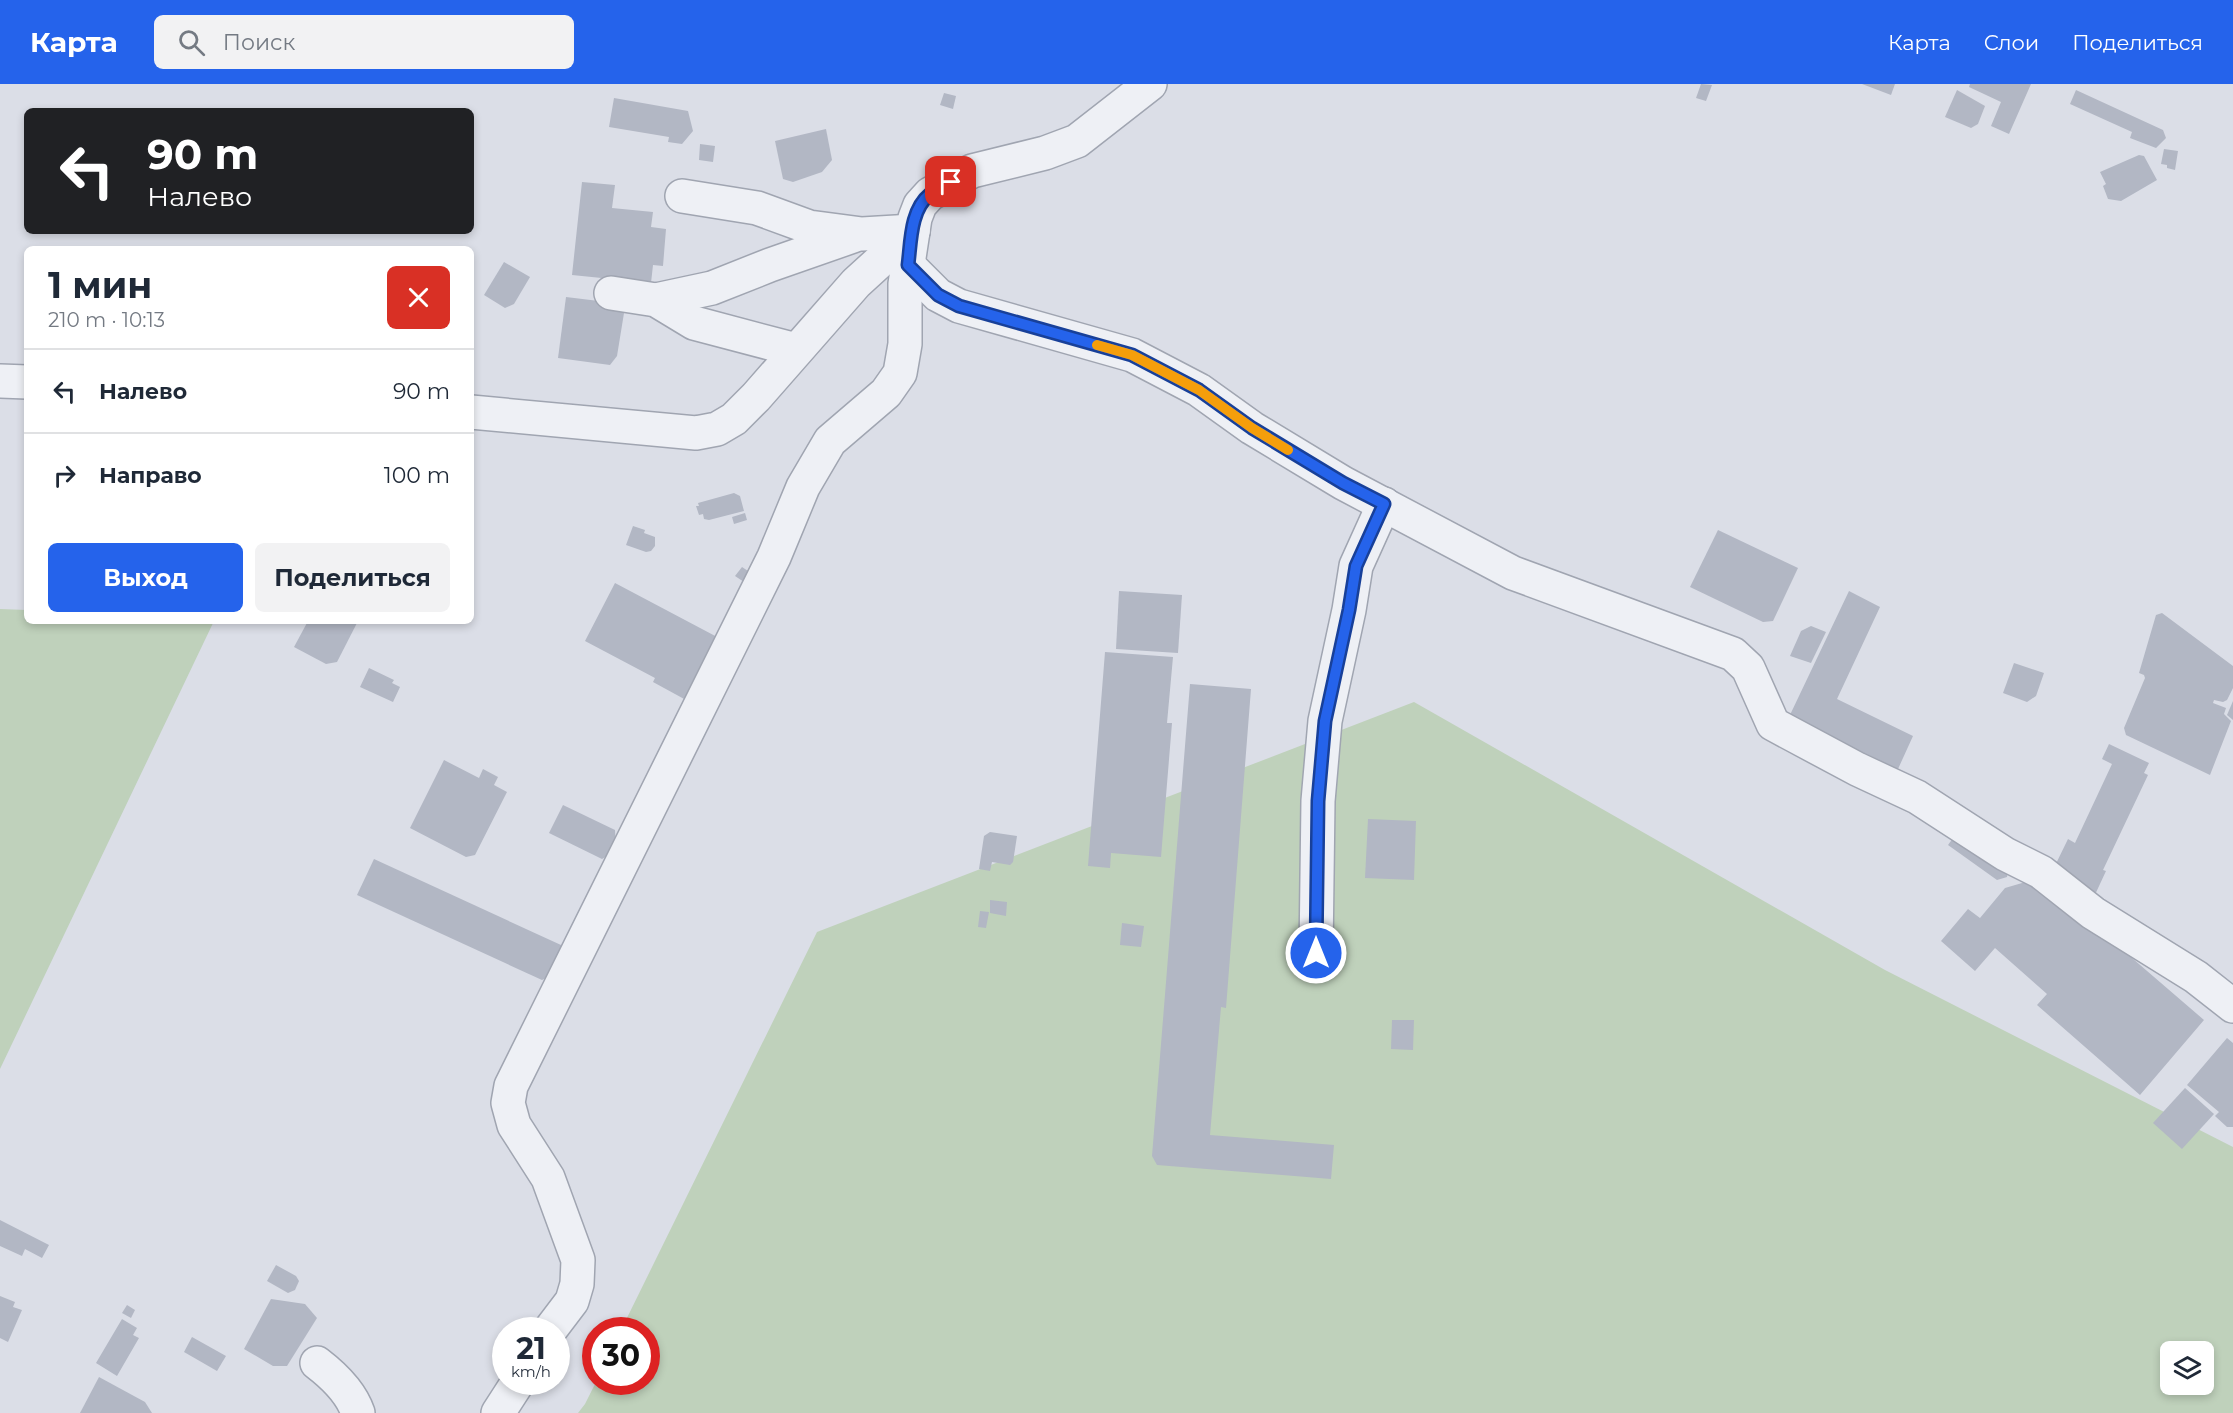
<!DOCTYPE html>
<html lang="ru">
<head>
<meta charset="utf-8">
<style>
  :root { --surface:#fff; --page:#f2f2f3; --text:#1f2937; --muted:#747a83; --line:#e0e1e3; --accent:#2563eb }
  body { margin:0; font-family:Montserrat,sans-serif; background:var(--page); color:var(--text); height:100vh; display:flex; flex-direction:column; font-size:22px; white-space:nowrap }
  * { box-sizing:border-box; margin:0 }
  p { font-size:20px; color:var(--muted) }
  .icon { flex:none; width:33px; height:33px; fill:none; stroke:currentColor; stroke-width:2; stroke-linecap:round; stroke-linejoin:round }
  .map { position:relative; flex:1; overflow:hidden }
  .side { position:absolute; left:24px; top:162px; width:450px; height:378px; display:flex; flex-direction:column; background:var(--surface); border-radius:9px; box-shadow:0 3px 9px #0003 }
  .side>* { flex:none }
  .banner { position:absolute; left:24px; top:24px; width:450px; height:126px; border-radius:9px; box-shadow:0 3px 9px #0003; background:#202124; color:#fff; overflow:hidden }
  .controls { position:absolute; left:2160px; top:1257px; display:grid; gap:12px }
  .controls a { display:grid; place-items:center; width:54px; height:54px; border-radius:9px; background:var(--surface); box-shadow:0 3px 9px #0003; font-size:30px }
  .speed { position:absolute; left:492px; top:1233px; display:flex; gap:12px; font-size:30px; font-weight:700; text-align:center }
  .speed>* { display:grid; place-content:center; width:78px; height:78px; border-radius:50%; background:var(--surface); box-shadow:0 3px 9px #0003; line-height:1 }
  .speed small { font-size:15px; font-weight:400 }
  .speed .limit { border:9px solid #d22; background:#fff; color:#111 }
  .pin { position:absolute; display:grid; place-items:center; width:51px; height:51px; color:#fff; margin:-26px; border-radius:12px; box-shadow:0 3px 9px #0006 }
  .me { position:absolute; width:66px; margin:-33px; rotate:0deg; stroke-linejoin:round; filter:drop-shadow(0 0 4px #0008) }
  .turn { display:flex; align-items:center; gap:21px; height:126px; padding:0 24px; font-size:27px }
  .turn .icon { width:78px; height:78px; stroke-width:2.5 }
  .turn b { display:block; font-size:42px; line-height:51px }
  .round { display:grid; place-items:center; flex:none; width:63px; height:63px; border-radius:9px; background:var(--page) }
  .head { display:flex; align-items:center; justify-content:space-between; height:102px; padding:0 24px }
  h1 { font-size:36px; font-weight:700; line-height:45px }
  .primary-button { display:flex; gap:12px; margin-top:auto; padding:12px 24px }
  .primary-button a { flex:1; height:69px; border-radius:9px; background:var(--accent); color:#fff; font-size:24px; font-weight:700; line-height:69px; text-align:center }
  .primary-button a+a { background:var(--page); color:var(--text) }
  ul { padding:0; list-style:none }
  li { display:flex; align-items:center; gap:18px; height:84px; padding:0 24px; border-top:2px solid var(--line) }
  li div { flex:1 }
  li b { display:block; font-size:22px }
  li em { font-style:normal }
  header { display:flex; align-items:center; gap:36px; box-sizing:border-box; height:84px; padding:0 30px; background:var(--accent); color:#fff }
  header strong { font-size:28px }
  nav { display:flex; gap:33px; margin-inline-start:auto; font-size:21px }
  .search { width:420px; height:54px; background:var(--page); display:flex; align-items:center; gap:15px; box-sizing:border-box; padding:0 21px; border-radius:9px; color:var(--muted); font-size:22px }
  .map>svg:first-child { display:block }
  .green { fill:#bfd1bb; fill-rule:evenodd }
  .building { fill:#b2b7c4 }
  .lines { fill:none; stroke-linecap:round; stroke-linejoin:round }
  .minor-casing { stroke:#a0a5b1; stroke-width:36 }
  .minor { stroke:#eef0f5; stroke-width:33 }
  .route-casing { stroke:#184099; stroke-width:15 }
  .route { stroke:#2563eb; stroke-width:10 }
  .slow { stroke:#f59e0b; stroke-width:10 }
</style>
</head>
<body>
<header>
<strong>Карта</strong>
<div class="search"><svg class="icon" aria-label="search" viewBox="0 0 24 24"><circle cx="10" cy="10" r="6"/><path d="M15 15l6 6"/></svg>Поиск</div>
<nav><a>Карта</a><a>Слои</a><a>Поделиться</a></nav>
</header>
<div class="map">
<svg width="2233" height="1329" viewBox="0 0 2233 1329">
  <rect width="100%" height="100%" fill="#dbdee7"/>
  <g class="green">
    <path d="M0 525 27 526V537H214L0 985Z"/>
    <path d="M1414 618 1885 886 2233 1063V1329H578L585 1320 596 1298H646V1246H621L817 848ZM2170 1268H2204V1300H2170Z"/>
  </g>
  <g class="building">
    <path d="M1701 0 1712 1 1706 17 1696 14Z"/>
    <path d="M1862 0H1895L1891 11Z"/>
    <path d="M1970 0H2031L2009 50 1991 42 2001 18 1969 3Z"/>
    <path d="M1957 6 1985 22 1978 40 1971 44 1945 33Z"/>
    <path d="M2076 6 2163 46 2166 54 2156 64 2130 54 2132 48 2070 20Z"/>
    <path d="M944 9 956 12 953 25 940 21Z"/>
    <path d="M614 14 688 27 693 47 682 60 668 58 669 53 609 43Z"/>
    <path d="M826 45 832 76 822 88 793 98 783 95 775 57Z"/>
    <path d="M700 60 715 62 713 78 699 76Z"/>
    <path d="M2164 65 2178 67 2175 86 2167 84V81L2161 80Z"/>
    <path d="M2139 71 2144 72 2157 96 2121 117 2108 115 2103 102 2106 100 2100 88Z"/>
    <path d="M582 98 615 101 612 124 653 128 651 143 666 145 663 182 653 181 651 199 572 191Z"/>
    <path d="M504 178 530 193 514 220 505 224 484 211Z"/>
    <path d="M566 213 615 219 624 229 617 272 610 281 558 274Z"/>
    <path d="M734 409 740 412 744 427 709 436 704 435 703 430 699 431 696 422H699L698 419Z"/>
    <path d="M745 429 747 436 734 440 732 433Z"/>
    <path d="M633 442 645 446 644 449 655 453V462L651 467 646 468 626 461Z"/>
    <path d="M1718 446 1798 484 1773 537 1763 538 1690 503Z"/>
    <path d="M742 483 751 489 744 498 735 492Z"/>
    <path d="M615 499 719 554 686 616 653 598 655 594 585 557Z"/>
    <path d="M1119 507 1182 511 1178 569 1116 565Z"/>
    <path d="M1849 507 1880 523 1837 615 1913 652 1898 685 1789 633Z"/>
    <path d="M2162 529 2233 582V604L2227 616 2223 618 2214 616 2213 619 2226 624 2224 630 2231 637 2210 691 2126 651 2124 644 2145 594 2144 591 2139 589 2156 531Z"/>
    <path d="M308 537H358L337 578 326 580 294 563Z"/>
    <path d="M1811 542 1826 548 1811 579 1790 572 1801 547Z"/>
    <path d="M1105 568 1173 573 1167 639H1172L1161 773 1111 769 1110 784 1088 782Z"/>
    <path d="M2014 579 2044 589 2036 612 2027 618 2003 609Z"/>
    <path d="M369 584 394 596 392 599 400 603 393 618 360 603Z"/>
    <path d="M1190 600 1251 605 1226 924 1221 923 1210 1051 1334 1061 1331 1095 1157 1081 1152 1072Z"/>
    <path d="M2233 617V636L2227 631Z"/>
    <path d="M2109 660 2149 679 2144 689 2148 691 2103 786 2106 787 2093 815 2049 794 2068 755 2075 759 2112 680 2102 675Z"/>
    <path d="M444 676 479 694 483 685 498 693 494 701 507 708 475 771 466 773 410 744Z"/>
    <path d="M563 721 615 746 616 767 602 775 549 749Z"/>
    <path d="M1368 735 1416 737 1414 796 1365 794Z"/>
    <path d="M1959 746 2009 783 2007 793 1997 796 1948 761Z"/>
    <path d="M990 748 1017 752 1013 778 1010 781 992 778 990 787 979 785 984 752Z"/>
    <path d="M374 775 561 861 564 869 550 892 542 896 357 811Z"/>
    <path d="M2039 794 2204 936 2140 1011 2037 921 2047 910 1995 864 1975 887 1941 857 1968 825 1980 834 2005 804Z"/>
    <path d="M990 816 1007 818 1006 832 990 829Z"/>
    <path d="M980 827 989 828 986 844 978 843Z"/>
    <path d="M1122 839 1144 842 1141 863 1120 861Z"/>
    <path d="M1392 936H1414L1413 966 1391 965Z"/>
    <path d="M2227 954 2233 959V1043H2227L2215 1032 2219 1028 2187 1001Z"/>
    <path d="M2185 1004 2214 1030 2182 1065 2153 1039Z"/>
    <path d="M0 1136 49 1161 42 1174 25 1165 22 1172 0 1162Z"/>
    <path d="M276 1181 296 1192 299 1197 295 1206 288 1209 267 1197Z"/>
    <path d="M0 1212 15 1218 13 1223 22 1226 8 1258 0 1254Z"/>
    <path d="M271 1215 305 1220 317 1234 287 1282H273L244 1265Z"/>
    <path d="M127 1221 135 1226 131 1234 122 1229Z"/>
    <path d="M122 1235 137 1244 133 1251 139 1254 117 1292 96 1279Z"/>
    <path d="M192 1253 226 1272 217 1287 184 1268Z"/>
    <path d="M99 1293 145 1318 152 1329H80Z"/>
  </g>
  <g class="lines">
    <defs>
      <g id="minor">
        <path d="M682 112 757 124 809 143 862 150 913 147"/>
        <path d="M908 181 938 211 959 222 1132 271 1199 306 1252 344 1343 399 1513 489 1733 570 1748 584 1773 640 1857 685 1917 713 2005 770 2041 788 2093 829 2196 893 2233 922"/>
        <path d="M611 209 656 216 694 239 796 266"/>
        <path d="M656 216 712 204 770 181 853 152"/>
        <path d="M0 297 27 298"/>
        <path d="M471 328 696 349 717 345 734 335 756 313 856 199 913 147"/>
        <path d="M1316 869 1318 717 1325 637 1349 526 1356 482 1384 420"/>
        <path d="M550 1246 572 1217 577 1200 578 1176 548 1094 514 1041 508 1019 511 1002 774 473 803 403 830 357 886 309 900 289 905 260V200L915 134 920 121 930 110 972 87 1045 69 1077 57 1150 0"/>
        <path d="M317 1279C334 1292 351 1308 358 1329"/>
        <path d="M498 1329 518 1298"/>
      </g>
    </defs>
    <use href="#minor" class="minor-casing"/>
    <use href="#minor" class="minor"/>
  </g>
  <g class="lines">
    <defs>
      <path id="route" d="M951 98C944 102 936 105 930 110 910 126 911 158 908 181L938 211 959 222 1132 271 1199 306 1252 344 1343 399 1384 420 1356 482 1349 526 1325 637 1318 717 1316 869"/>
    </defs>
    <use href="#route" class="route-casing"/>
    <use href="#route" class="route"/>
    <path class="slow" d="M1097 261 1132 271 1199 306 1252 344 1288 366"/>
  </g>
</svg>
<div class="controls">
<a><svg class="icon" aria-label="layers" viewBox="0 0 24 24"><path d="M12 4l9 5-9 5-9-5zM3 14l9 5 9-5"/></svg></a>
</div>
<div class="speed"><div>21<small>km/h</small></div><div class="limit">30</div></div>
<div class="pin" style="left:951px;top:98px;background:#d93025"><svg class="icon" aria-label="arrive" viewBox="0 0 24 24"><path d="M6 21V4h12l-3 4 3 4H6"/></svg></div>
<svg class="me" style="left:1316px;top:869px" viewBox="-20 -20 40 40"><circle r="17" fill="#2563eb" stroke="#fff" stroke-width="3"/><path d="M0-11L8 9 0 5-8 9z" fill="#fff"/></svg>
<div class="banner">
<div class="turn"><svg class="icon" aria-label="left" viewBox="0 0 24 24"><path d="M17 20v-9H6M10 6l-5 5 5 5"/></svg><div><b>90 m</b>Налево</div></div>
</div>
<section class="side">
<div class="head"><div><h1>1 мин</h1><p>210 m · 10:13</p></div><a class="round" style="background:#d93025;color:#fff"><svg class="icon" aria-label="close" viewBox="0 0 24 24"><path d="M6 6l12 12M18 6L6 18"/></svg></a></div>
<ul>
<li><svg class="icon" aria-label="left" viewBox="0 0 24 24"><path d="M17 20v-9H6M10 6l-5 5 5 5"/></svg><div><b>Налево</b></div><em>90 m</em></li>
<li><svg class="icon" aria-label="right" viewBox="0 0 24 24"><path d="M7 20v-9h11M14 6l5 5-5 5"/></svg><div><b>Направо</b></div><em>100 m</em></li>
</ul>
<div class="primary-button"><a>Выход</a><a>Поделиться</a></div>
</section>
</div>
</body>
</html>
